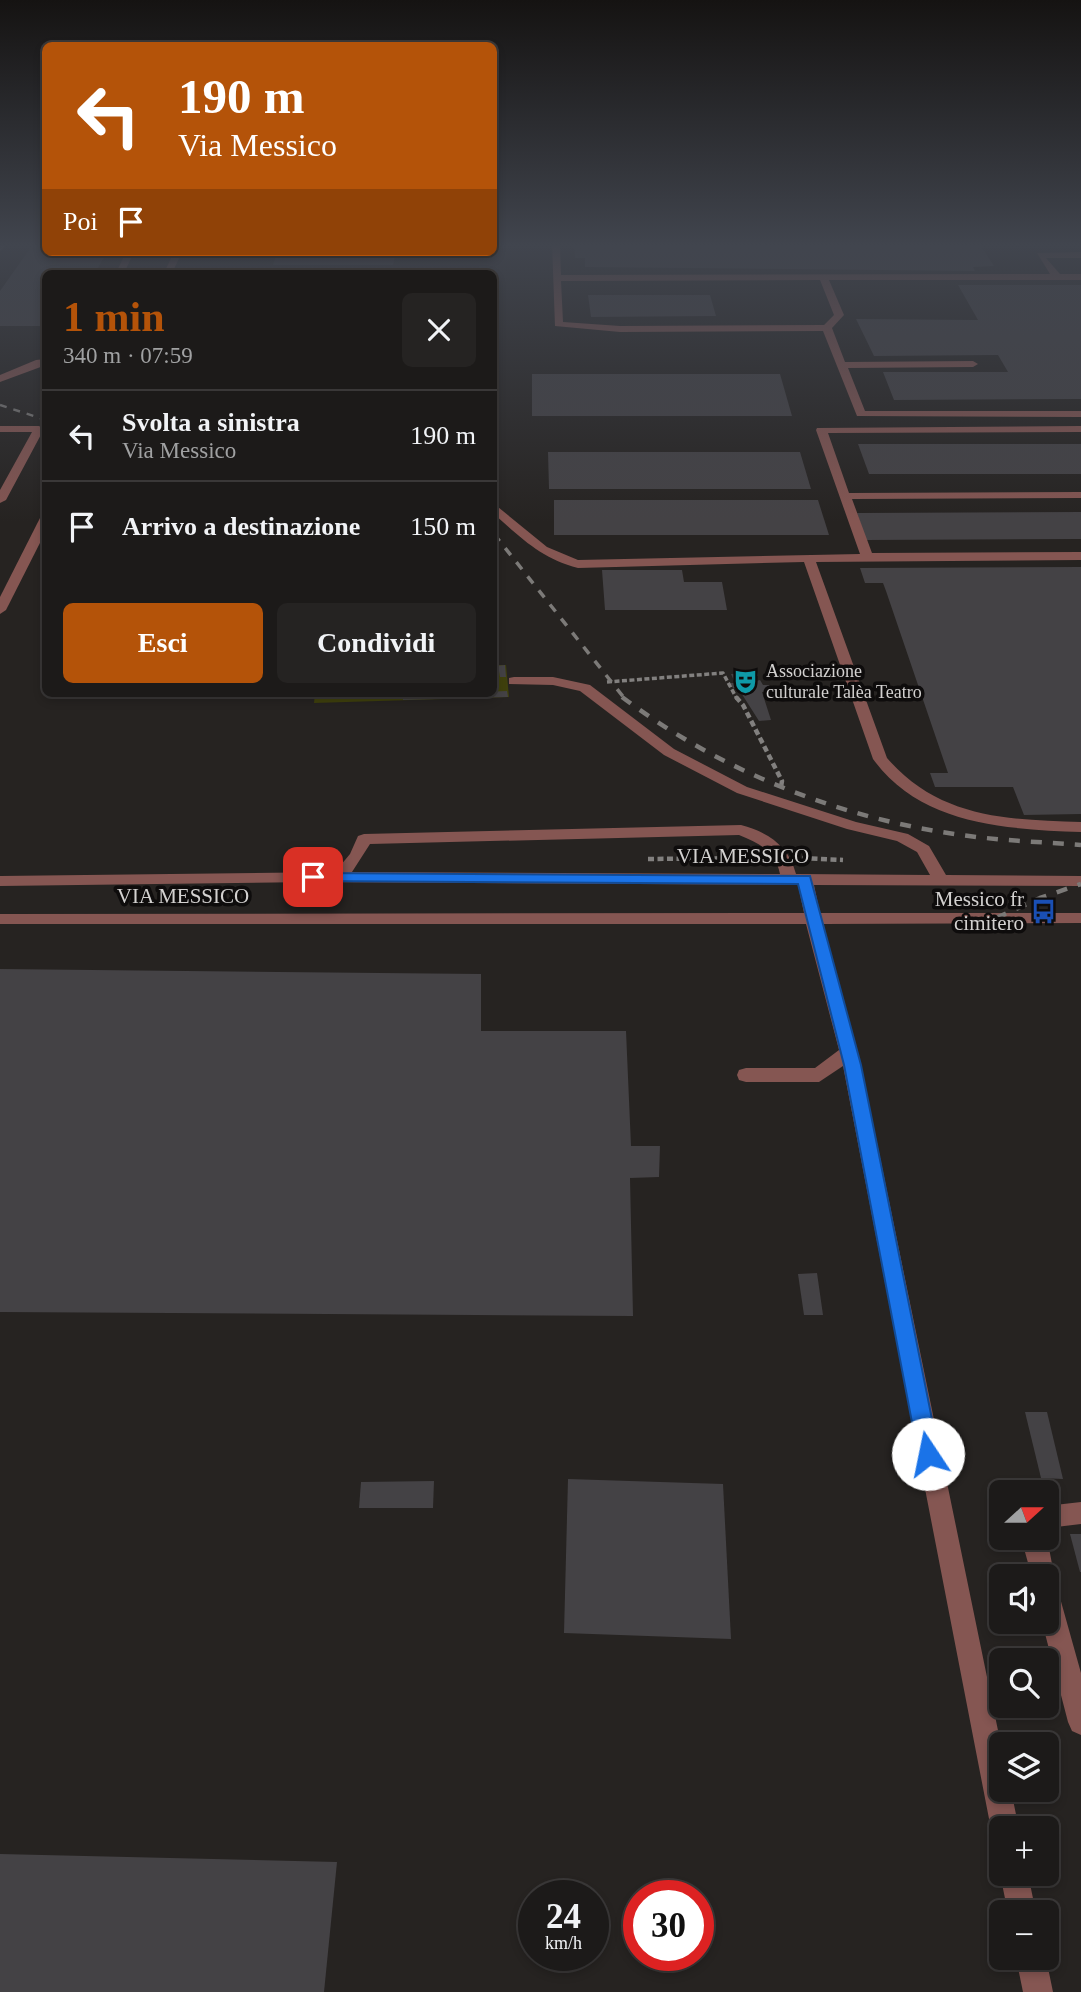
<!DOCTYPE html>
<html lang="it">
<head>
<meta charset="utf-8">
<style>
  :root { --surface:#1c1a19; --page:#252322; --text:#f1f3f6; --muted:#a0a1a2; --line:#3a3838; --accent:#b45309 }
  body { margin:0; font-family:Georgia,serif; background:var(--page); color:var(--text); height:100vh; display:flex; flex-direction:column; font-size:26px; white-space:nowrap }
  * { box-sizing:border-box; margin:0 }
  p { font-size:23px; color:var(--muted) }
  .icon { flex:none; width:38px; height:38px; fill:none; stroke:currentColor; stroke-width:2; stroke-linecap:round; stroke-linejoin:round }
  .map { position:relative; flex:1; overflow:hidden }
  .drawer { position:absolute; left:42px; top:270px; width:455px; height:427px; display:flex; flex-direction:column; background:var(--surface); border-radius:10px; box-shadow:0 4px 10px #0003,0 0 0 2px var(--line) }
  .drawer>* { flex:none }
  .top-card { position:absolute; left:42px; top:42px; width:455px; height:214px; border-radius:10px; box-shadow:0 4px 10px #0003,0 0 0 2px var(--line); background:#b45309; color:#fff; overflow:hidden }
  .needle { width:46px; rotate:69deg }
  .controls { position:absolute; left:989px; top:1480px; display:grid; gap:14px }
  .controls a { display:grid; place-items:center; width:70px; height:70px; border-radius:10px; background:var(--surface); box-shadow:0 4px 10px #0003,0 0 0 2px var(--line); font-size:35px }
  .speed { position:absolute; left:518px; top:1880px; display:flex; gap:14px; font-size:35px; font-weight:700; text-align:center }
  .speed>* { display:grid; place-content:center; width:91px; height:91px; border-radius:50%; background:var(--surface); box-shadow:0 4px 10px #0003,0 0 0 2px var(--line); line-height:1 }
  .speed small { font-size:18px; font-weight:400 }
  .speed .limit { border:10px solid #d22; background:#fff; color:#111 }
  .pin { position:absolute; display:grid; place-items:center; width:60px; height:60px; color:#fff; margin:-30px; border-radius:14px; box-shadow:0 4px 10px #0006 }
  .me { position:absolute; width:77px; margin:-38px; rotate:349deg; stroke-linejoin:round; filter:drop-shadow(0 0 5px #0008) }
  .turn { display:flex; align-items:center; gap:24px; height:147px; padding:0 21px; font-size:32px }
  .turn .icon { width:91px; height:91px; stroke-width:2.5 }
  .turn b { display:block; font-size:49px; line-height:60px }
  .then { display:flex; align-items:center; height:66px; padding:0 21px; background:#0003; gap:14px; font-size:26px }
  .round { display:grid; place-items:center; flex:none; width:74px; height:74px; border-radius:10px; background:var(--page) }
  .head { display:flex; align-items:center; justify-content:space-between; height:119px; padding:0 21px }
  h1 { font-size:42px; font-weight:600; line-height:52px; color:var(--accent) }
  .button { display:flex; gap:14px; margin-top:auto; padding:14px 21px }
  .button a { flex:1; height:80px; border-radius:10px; background:var(--accent); color:#fff; font-size:28px; font-weight:600; line-height:80px; text-align:center }
  .button a+a { background:var(--page); color:var(--text) }
  ul { padding:0; list-style:none }
  li { display:flex; align-items:center; gap:21px; height:91px; padding:0 21px; border-top:2px solid var(--line) }
  li div { flex:1 }
  li b { display:block; font-size:26px }
  li em { font-style:normal }
  .map>svg:first-child { display:block }
  .green { fill:#3f400d }
  .building { fill:#444245 }
  .lines { fill:none; stroke-linecap:round; stroke-linejoin:round }
  .path-far1 { stroke:#82807f; stroke-width:3.5; stroke-dasharray:5 2.5; stroke-linecap:butt }
  .path { stroke:#82807f; stroke-width:4.5; stroke-dasharray:6 3.5; stroke-linecap:butt }
  .minor { fill:#855652; fill-rule:evenodd }
  .rail-far2 { stroke:#7c7a78; stroke-width:2.5; stroke-dasharray:7 7; stroke-linecap:butt }
  .rail-far1 { stroke:#7c7a78; stroke-width:3.5; stroke-dasharray:9 9; stroke-linecap:butt }
  .rail { stroke:#7c7a78; stroke-width:4.5; stroke-dasharray:11 11; stroke-linecap:butt }
  .route { fill:#1a73e8; stroke:#114b97; stroke-width:2 }
  .labels { text-anchor:middle; stroke-width:7; stroke-linejoin:round; paint-order:stroke }
  .far-poi-label { font-size:18px; fill:#d3d1d0; stroke:#0e0c0c; text-anchor:start }
  .street-label { font-size:21px; fill:#d3d1d0; stroke:#0e0c0c }
  .poi-label { font-size:21px; fill:#d3d1d0; stroke:#0e0c0c; text-anchor:end }
</style>
</head>
<body>
<div class="map">
<svg width="1081" height="1992" viewBox="0 0 1081 1992">
  <rect width="100%" height="100%" fill="#262321"/>
  <path class="green" d="M494 665H506L509 697 314 703 315 693H494Z"/>
  <g class="building">
    <path d="M34 243H46V252H107L95 273H46V326H0V291Z"/>
    <path d="M574 243H979L994 266 973 267 975 271 585 267V258H575Z"/>
    <path d="M277 252H396L393 265H273Z"/>
    <path d="M958 285H1081V399L894 400 883 372H1008L998 355 874 356 856 319 978 320Z"/>
    <path d="M588 295H710L716 316 591 317Z"/>
    <path d="M532 374H780L792 416H532Z"/>
    <path d="M858 444H1081V474H869Z"/>
    <path d="M548 452H800L811 489H549Z"/>
    <path d="M554 500H818L829 535H554Z"/>
    <path d="M1081 512V539L866 540 857 513Z"/>
    <path d="M1081 567V814L1024 815 1013 787H935L930 773H948L886 591 883 583H865L860 568Z"/>
    <path d="M602 570H682L684 582H722L727 610H605Z"/>
    <path d="M505 665 506 677H500L499 671 494 672V666Z"/>
    <path d="M757 672 758 676H754L756 681 760 680 763 685H769L772 691 762 692 771 720 759 721 738 688H733L730 683H735L731 674Z"/>
    <path d="M507 691 508 697 403 700V695Z"/>
    <path d="M0 969 481 974V1031H626L631 1146H660L659 1177 630 1178 633 1316 0 1312Z"/>
    <path d="M817 1273 823 1315H804L798 1274Z"/>
    <path d="M1025 1412H1047L1063 1479 1041 1478Z"/>
    <path d="M568 1479 723 1484 731 1639 564 1633Z"/>
    <path d="M434 1481 433 1508H359L361 1482Z"/>
    <path d="M1070 1534H1081V1572H1080Z"/>
    <path d="M0 1854 337 1862 324 1992H0Z"/>
  </g>
  <g class="lines">
    <path class="path-far1" d="M607 682 723 673 737 699"/>
    <g class="path">
      <path d="M736 697 743 705 782 781 781 787"/>
      <path d="M802 858 843 860"/>
      <path d="M648 859 759 858"/>
    </g>
    <g class="minor">
      <path d="M552 243H560L561 275 1050 274 1037 253 1081 252V258H1046L1060 274H1081V280H829L844 315 832 328 845 362 973 361 978 364 973 367 848 368 865 411H1081V417L857 416 823 331 620 332 555 326ZM820 280 834 315 824 325 620 326 563 322 561 281Z"/>
      <path d="M126 252H134L124 273H116Z"/>
      <path d="M174 252H182L172 273H164Z"/>
      <path d="M46 359V365L0 382V375L36 360Z"/>
      <path d="M0 426H39L44 429 6 500 0 503V490L32 432H0Z"/>
      <path d="M1081 426V432L828 433 849 493 1081 492V498L852 499 872 553 1081 552V560L816 562 887 758C939 818 1007 820 1081 822V832C1005 829 921 825 873 759L804 562 578 568C542 559 521 538 494 514V506L498 507 547 547 578 560 860 554 816 430 817 428Z"/>
      <path d="M46 515V531L6 610 0 614V597L40 518Z"/>
      <path d="M514 677H553L590 685 674 749 747 787 856 822 908 834 929 846 946 875 1081 876V886L814 885 820 913H1081V923L823 924 861 1065 1001 1745V1790H1011L1019 1829H1001V1841L995 1839 991 1829 843 1066 819 1082H746L739 1080 737 1075 739 1070 746 1068H815L839 1050 806 924H0V914L804 913 798 885 313 882 0 886V876L335 872 350 854 358 836 364 834 741 825C768 832 789 846 796 874L930 875 917 852 897 841 847 829 737 793 664 755 580 691 553 685 509 684V678ZM739 835C760 844 775 850 780 874L352 872 370 844Z"/>
      <path d="M1081 1502V1524L1056 1527 1046 1531V1506Z"/>
      <path d="M1046 1532 1055 1580 1081 1673V1735L1072 1731 1068 1722 1042 1622H1046V1577H1032L1023 1545 1025 1538H1046Z"/>
      <path d="M1001 1871V1874H1028L1036 1913H1008L1000 1874Z"/>
      <path d="M1016 1958H1046L1053 1992H1023Z"/>
    </g>
    <g class="rail-far2">
      <path d="M0 250 5 243"/>
      <path d="M0 405 46 420"/>
    </g>
    <path class="rail-far1" d="M494 534 625 699"/>
    <g class="rail">
      <path d="M622 697C723 773 844 820 969 836 1006 841 1044 842 1081 845"/>
      <path d="M996 918 1040 898 1081 884"/>
    </g>
  </g>
  <linearGradient id="sky" x2="0" y2="1"><stop stop-color="#151312"/><stop offset="0.47" stop-color="#41454e"/><stop offset="1" stop-color="#41454e" stop-opacity="0"/></linearGradient>
  <rect width="1081" height="522" fill="url(#sky)"/>
  <path class="route" d="M313 873 810 876 861 1065 939 1454 936 1461 928 1464 921 1461 918 1454 844 1065 798 884 308 881 305 877Z"/>
  <defs>
    <symbol id="theatre-bare" viewBox="-9 -9 18 18"><path d="M-5-5.5Q0-4 5-5.5V0Q5 5 0 6Q-5 5-5 0ZM-3.3-2.5H-1v1.5H-3.3ZM1-2.5H3.3v1.5H1ZM-2.8 1Q0 5.5 2.8 1Z" fill="#0f9aa8" stroke="#0e0c0c" stroke-width="2.5" paint-order="stroke"/></symbol>
    <symbol id="bus-bare" viewBox="-9 -9 18 18"><path d="M-5-6H5V4H4V6H2V4H-2V6H-4V4H-5ZM-3.5-4V0h7V-4ZM-3.5 1.2v1.5H-2V1.2ZM2 1.2v1.5H3.5V1.2Z" fill="#1a4fb4" stroke="#0e0c0c" stroke-width="2.5" paint-order="stroke"/></symbol>
  </defs>
  <g fill-rule="evenodd">
    <use href="#theatre-bare" x="728" y="664" width="35" height="35"/>
    <use href="#bus-bare" x="1026" y="894" width="35" height="35"/>
  </g>
  <g class="labels">
    <g class="far-poi-label">
      <text x="766" y="677">Associazione<tspan x="766" dy="21">culturale Talèa Teatro</tspan></text>
    </g>
    <g class="street-label">
      <text x="743" y="863">VIA MESSICO</text>
      <text x="183" y="903">VIA MESSICO</text>
    </g>
    <g class="poi-label">
      <text x="1024" y="906">Messico fr<tspan x="1024" dy="24">cimitero</tspan></text>
    </g>
  </g>
</svg>
<div class="controls">
<a><svg class="needle" viewBox="-14 -14 28 28"><path d="M0-13l5 13h-10z" fill="#e53935"/><path d="M0 13l5-13h-10z" fill="#a0a1a2"/></svg></a>
<a><svg class="icon" aria-label="sound" viewBox="0 0 24 24"><path d="M4 9h4l5-4v14l-5-4H4zM17 9q2 3 0 6"/></svg></a>
<a><svg class="icon" aria-label="search" viewBox="0 0 24 24"><circle cx="10" cy="10" r="6"/><path d="M15 15l6 6"/></svg></a>
<a><svg class="icon" aria-label="layers" viewBox="0 0 24 24"><path d="M12 4l9 5-9 5-9-5zM3 14l9 5 9-5"/></svg></a>
<a>+</a>
<a>−</a>
</div>
<div class="speed"><div>24<small>km/h</small></div><div class="limit">30</div></div>
<div class="pin" style="left:313px;top:877px;background:#d93025"><svg class="icon" aria-label="arrive" viewBox="0 0 24 24"><path d="M6 21V4h12l-3 4 3 4H6"/></svg></div>
<svg class="me" style="left:928px;top:1454px" viewBox="-20 -20 40 40"><circle r="19" fill="#fff"/><path d="M0-13L10 11 0 6-10 11z" fill="#1a73e8"/></svg>
<div class="top-card">
<div class="turn"><svg class="icon" aria-label="left" viewBox="0 0 24 24"><path d="M17 20v-9H6M10 6l-5 5 5 5"/></svg><div><b>190 m</b>Via Messico</div></div>
<div class="then">Poi<svg class="icon" aria-label="arrive" viewBox="0 0 24 24"><path d="M6 21V4h12l-3 4 3 4H6"/></svg></div>
</div>
<section class="drawer">
<div class="head"><div><h1>1 min</h1><p>340 m · 07:59</p></div><a class="round"><svg class="icon" aria-label="close" viewBox="0 0 24 24"><path d="M6 6l12 12M18 6L6 18"/></svg></a></div>
<ul>
<li><svg class="icon" aria-label="left" viewBox="0 0 24 24"><path d="M17 20v-9H6M10 6l-5 5 5 5"/></svg><div><b>Svolta a sinistra</b><p>Via Messico</p></div><em>190 m</em></li>
<li><svg class="icon" aria-label="arrive" viewBox="0 0 24 24"><path d="M6 21V4h12l-3 4 3 4H6"/></svg><div><b>Arrivo a destinazione</b></div><em>150 m</em></li>
</ul>
<div class="button"><a>Esci</a><a>Condividi</a></div>
</section>
</div>
</body>
</html>
